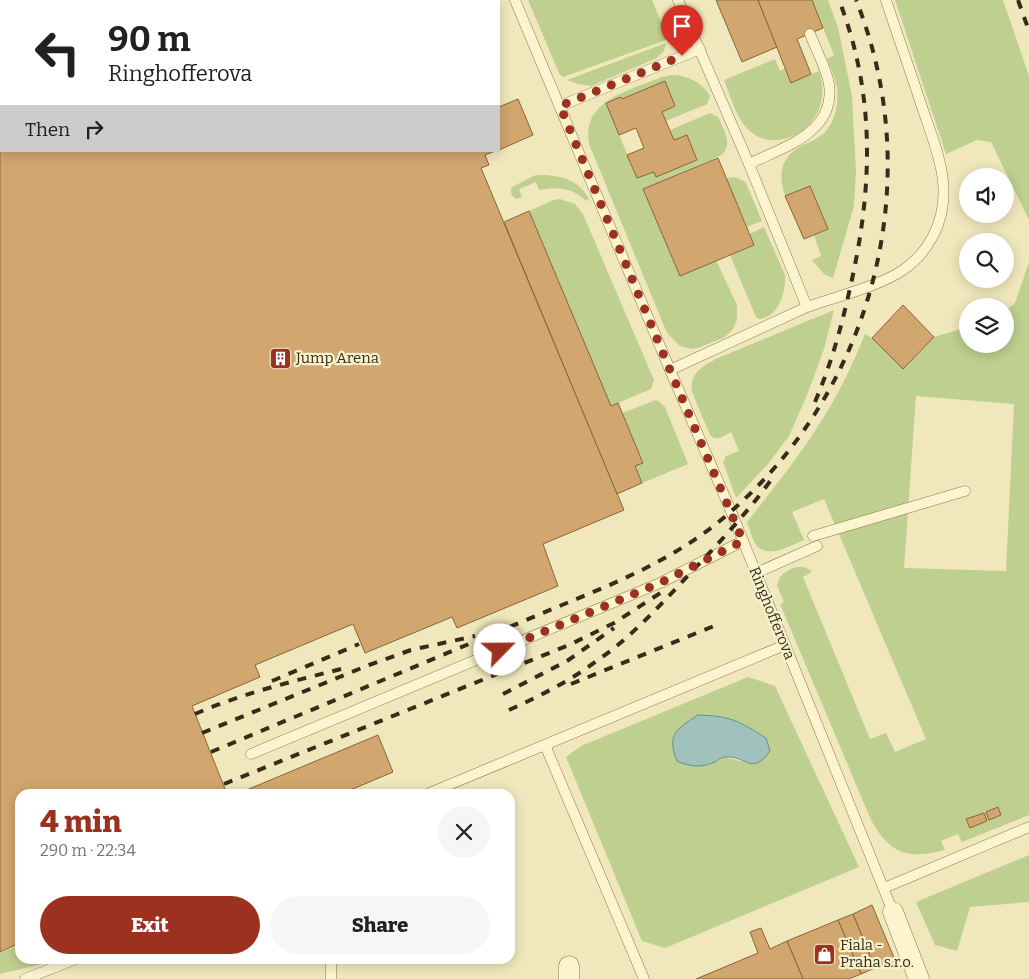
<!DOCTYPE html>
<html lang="en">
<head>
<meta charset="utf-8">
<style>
  :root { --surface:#fff; --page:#f6f6f6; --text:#202124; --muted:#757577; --accent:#9c3120 }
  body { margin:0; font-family:Bitter,serif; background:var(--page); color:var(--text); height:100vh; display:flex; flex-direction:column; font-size:19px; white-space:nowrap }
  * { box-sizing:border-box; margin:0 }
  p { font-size:16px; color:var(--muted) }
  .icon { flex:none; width:28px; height:28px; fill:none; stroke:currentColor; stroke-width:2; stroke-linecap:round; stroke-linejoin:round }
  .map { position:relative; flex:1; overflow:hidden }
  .side { position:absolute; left:15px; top:789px; width:500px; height:175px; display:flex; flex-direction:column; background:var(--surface); border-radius:15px; box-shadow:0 2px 12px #0003 }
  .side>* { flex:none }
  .guide { position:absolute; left:0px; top:0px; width:500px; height:152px; box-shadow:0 2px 12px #0003; background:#fff; color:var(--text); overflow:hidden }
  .buttons { position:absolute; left:959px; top:168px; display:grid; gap:10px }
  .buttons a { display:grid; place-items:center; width:55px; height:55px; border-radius:50%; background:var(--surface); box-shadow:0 2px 12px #0003; font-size:25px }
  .pin { position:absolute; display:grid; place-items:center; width:42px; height:42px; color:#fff; margin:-51px -21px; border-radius:50% 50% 50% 0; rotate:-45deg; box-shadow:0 0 5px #0007 }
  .pin .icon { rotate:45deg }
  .me { position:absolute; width:55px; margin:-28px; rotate:67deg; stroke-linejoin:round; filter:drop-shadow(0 0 4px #0008) }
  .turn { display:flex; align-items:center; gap:18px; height:105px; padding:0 25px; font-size:22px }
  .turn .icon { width:65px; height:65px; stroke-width:2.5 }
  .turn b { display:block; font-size:35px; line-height:42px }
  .then { display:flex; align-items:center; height:48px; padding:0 25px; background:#0003; gap:10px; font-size:19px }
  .round { display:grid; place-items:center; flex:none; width:52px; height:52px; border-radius:26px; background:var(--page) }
  .overview { display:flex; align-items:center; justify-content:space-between; height:85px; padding:0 25px }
  h1 { font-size:30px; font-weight:800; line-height:38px; color:var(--accent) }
  .cta { display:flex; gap:10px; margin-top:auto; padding:10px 25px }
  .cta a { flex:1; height:58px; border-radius:30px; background:var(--accent); color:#fff; font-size:20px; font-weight:800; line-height:58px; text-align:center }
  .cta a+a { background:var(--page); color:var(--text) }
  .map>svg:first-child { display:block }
  .green { fill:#becf8f; fill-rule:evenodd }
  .water { fill:#a0c1bc; stroke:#678f8b }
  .building { fill:#d1a66f; stroke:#896439 }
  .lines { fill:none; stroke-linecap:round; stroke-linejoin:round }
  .lane-casing { stroke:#897854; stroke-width:11 }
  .street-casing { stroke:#897854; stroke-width:21 }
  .lane { stroke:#fbf4cf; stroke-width:10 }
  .street { stroke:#fbf4cf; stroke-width:20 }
  .rail { stroke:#372c1a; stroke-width:4; stroke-dasharray:9 9; stroke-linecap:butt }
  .route { stroke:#9c3120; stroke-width:9; stroke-dasharray:0 16.2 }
  .labels { text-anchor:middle; stroke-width:4.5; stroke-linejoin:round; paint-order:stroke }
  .poi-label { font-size:15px; fill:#372c1a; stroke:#f7f1cc; text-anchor:start }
  .street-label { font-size:15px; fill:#372c1a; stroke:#f7f1cc }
</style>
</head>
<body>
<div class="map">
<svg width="1029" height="979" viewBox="0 0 1029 979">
  <rect width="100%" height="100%" fill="#f0e8bc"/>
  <g class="green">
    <path d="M528 0H652L666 34V40L563 77 559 73Z"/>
    <path d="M812 0H828L838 27 852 96 856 171 854 206 833 278 824 274 812 260 821 256 814 235 828 229 810 186 785 196C778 175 780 158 801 146 809 142 818 139 825 132 835 122 839 103 837 88 835 78 831 68 827 59L834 55Z"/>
    <path d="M895 0H1003L1029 76V220L991 142 977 140 946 154Z"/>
    <path d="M666 43 664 51 657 58 591 86 578 84 567 80Z"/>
    <path d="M775 59 780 71 786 68 791 82 819 71C823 84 824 96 819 109 809 134 773 152 750 131 736 119 731 97 724 80Z"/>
    <path d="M671 75C687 75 702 82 710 96L707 104 666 121 662 112 675 106 665 81 622 99 621 97 606 103 637 178 654 172 656 177 697 160 687 135 674 140 670 130 710 113 718 117C724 129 733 144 722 155L643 189 680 276 716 260 737 305V320L733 329 725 337 698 348 692 349 680 346 667 333 589 144C581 100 631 90 662 77Z"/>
    <path d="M536 175C558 174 579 179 589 199L586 201C574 188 557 186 539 190L536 182 519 189 522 197 516 199C511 196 510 192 512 187Z"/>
    <path d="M734 177 742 180 746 183 762 221 747 227 726 178Z"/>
    <path d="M560 199 575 204 583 214 654 380 651 389 611 406 529 211 554 200Z"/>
    <path d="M764 227 785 275C786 291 779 318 759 319L756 317 730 255 754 245 749 234Z"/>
    <path d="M1029 262V815L962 842 958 834 941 841 945 850C908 860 890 854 871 820L780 604 784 602 777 585 780 577C788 568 803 562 812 572L803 577 870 739 886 733 895 752 926 739 824 499 792 512 804 540C791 545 768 560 756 545 752 539 750 529 747 522 782 478 817 434 843 383 851 367 858 351 865 334L872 338 903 368 934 337 967 327 968 344H1005V311L1015 303ZM916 396 1014 404 1006 571 904 568ZM984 813 987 821 970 828 966 819Z"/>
    <path d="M834 310 824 349 807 395 789 436 768 464 736 498 723 462 726 456 739 451 731 432C723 436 717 442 710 435L692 392C689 373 703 366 718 358Z"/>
    <path d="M656 400 660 402 665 407 688 464 642 483 635 466 643 462 622 413Z"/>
    <path d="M748 677 775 686 859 867 665 948 642 941 566 757 581 746ZM738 721 766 738 770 751 752 764 725 757 713 763Z"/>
    <path d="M1029 855V902L970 907 957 951 935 945 916 902Z"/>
    <path d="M20 945V959H53L38 965 0 974V953Z"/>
  </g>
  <path class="water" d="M698 715C731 716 739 721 766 738L770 751C751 777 747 755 725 757 722 757 718 760 715 762 701 768 691 767 677 761 666 734 677 729 698 715Z"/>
  <g class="building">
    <path d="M0 0H428V1H1V151H495L485 155 489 165 481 168 624 510 543 544 558 586 457 628 452 617 365 653 353 624 255 665 260 677 192 706 227 794H20V943L0 952Z"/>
    <path d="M716 0H758L777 47 742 62Z"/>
    <path d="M758 0H812L823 28 797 39 811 74 791 83Z"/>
    <path d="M665 81 675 106 662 112 674 140 687 135 697 160 656 177 654 172 637 178 627 155 644 148 636 128 619 135 606 103 621 97 622 99Z"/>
    <path d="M518 99 533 135 499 150V107Z"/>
    <path d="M718 158 754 245 680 276 643 189Z"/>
    <path d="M810 186 828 229 804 239 785 196Z"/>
    <path d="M529 211 611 406 618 403 643 463 635 466 642 483 617 494 504 222Z"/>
    <path d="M903 305 934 337 903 369 872 338Z"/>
    <path d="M378 735 393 772 341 794H237Z"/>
    <path d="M998 807 1001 815 989 820 986 812Z"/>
    <path d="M984 813 987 821 970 828 966 819Z"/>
    <path d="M872 905 895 960 875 968 853 914Z"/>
    <path d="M853 914 875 968 861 974 838 920Z"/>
    <path d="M838 920 861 974 849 979H803L787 941Z"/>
    <path d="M761 928 770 949 787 941 803 979H696L758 953 750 932Z"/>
  </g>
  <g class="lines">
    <defs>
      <g id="lane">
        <path d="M515 0 670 370 731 511 893 912"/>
        <path d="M678 0 749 164 807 307C835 297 880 286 903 270 915 262 926 249 933 236 957 190 935 147 920 101 909 67 897 34 886 0"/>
        <path d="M560 106 700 49"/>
        <path d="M749 164C783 147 836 133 829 84 826 67 816 50 810 34"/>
        <path d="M670 370 807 307"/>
        <path d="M813 536 965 491"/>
        <path d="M756 573 817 546"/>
        <path d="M545 745 644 979"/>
        <path d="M251 754 660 583 743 541"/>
        <path d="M427 794 785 645"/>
        <path d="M884 888 1029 827"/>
        <path d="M25 979 76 959"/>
        <path d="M331 979V959"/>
      </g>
      <g id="street">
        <path d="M893 912 919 979"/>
        <path d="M569 966V979"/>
      </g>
    </defs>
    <use href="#lane" class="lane-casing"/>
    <use href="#street" class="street-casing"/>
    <use href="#lane" class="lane"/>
    <use href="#street" class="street"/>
    <g class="rail">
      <path d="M1018 0 1029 31"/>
      <path d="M815 402C829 369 839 336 847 301 872 198 878 101 839 0"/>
      <path d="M272 681 359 644"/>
      <path d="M571 684 714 626"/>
      <path d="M503 694 567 661 614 628"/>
      <path d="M509 710C540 696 570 681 598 660 637 633 669 595 702 561 726 535 750 509 771 480"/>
      <path d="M195 714C243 693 294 681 345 668"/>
      <path d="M202 733 369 665 411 650 475 636"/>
      <path d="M211 752 605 587C644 570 682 551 716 524 871 400 930 184 856 0"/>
      <path d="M224 784 569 645 614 623 665 590"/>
    </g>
  </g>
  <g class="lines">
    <path class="route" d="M500 650 660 583 743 541 670 370 560 106 682 56"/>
  </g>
  <defs>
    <symbol id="building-square" viewBox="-11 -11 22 22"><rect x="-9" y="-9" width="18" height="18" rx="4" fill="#9c3120" stroke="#f7f1cc"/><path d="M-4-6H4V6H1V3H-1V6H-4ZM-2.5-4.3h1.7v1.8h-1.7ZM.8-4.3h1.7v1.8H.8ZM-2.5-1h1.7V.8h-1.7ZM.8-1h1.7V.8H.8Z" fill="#fff"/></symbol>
    <symbol id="shop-square" viewBox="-11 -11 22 22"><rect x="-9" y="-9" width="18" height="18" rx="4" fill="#9c3120" stroke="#f7f1cc"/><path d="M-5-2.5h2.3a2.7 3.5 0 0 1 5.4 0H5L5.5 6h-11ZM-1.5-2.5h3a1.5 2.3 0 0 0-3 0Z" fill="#fff"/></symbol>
  </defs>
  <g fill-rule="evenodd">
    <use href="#building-square" x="268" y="346" width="25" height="25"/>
    <use href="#shop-square" x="812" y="942" width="25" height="25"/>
  </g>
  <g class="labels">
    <g class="poi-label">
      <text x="296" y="363">Jump Arena</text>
      <text x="840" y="950">Fiala -<tspan x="840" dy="17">Praha s.r.o.</tspan></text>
    </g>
    <g class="street-label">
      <text transform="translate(772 613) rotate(68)" y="5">Ringhofferova</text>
    </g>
  </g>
</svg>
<div class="buttons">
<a><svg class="icon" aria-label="sound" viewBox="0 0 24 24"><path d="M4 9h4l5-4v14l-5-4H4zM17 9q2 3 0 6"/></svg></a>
<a><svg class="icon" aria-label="search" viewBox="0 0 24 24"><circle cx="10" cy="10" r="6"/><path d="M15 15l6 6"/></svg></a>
<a><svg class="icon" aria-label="layers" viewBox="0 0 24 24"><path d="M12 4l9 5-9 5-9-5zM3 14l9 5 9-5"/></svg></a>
</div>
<div class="pin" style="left:682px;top:56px;background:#d93025"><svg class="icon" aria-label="arrive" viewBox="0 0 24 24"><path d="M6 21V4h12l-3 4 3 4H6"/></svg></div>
<svg class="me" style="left:500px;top:650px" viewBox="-20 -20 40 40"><circle r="19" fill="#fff"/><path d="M0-13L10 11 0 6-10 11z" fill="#9c3120"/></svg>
<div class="guide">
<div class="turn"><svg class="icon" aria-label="left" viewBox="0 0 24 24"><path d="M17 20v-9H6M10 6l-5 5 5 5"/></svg><div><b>90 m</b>Ringhofferova</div></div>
<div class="then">Then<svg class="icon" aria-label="right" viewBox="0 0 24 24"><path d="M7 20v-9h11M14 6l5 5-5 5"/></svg></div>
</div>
<section class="side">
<div class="overview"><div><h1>4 min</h1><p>290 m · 22:34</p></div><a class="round"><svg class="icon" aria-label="close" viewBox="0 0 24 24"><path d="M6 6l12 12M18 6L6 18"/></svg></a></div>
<div class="cta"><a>Exit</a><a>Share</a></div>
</section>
</div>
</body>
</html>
